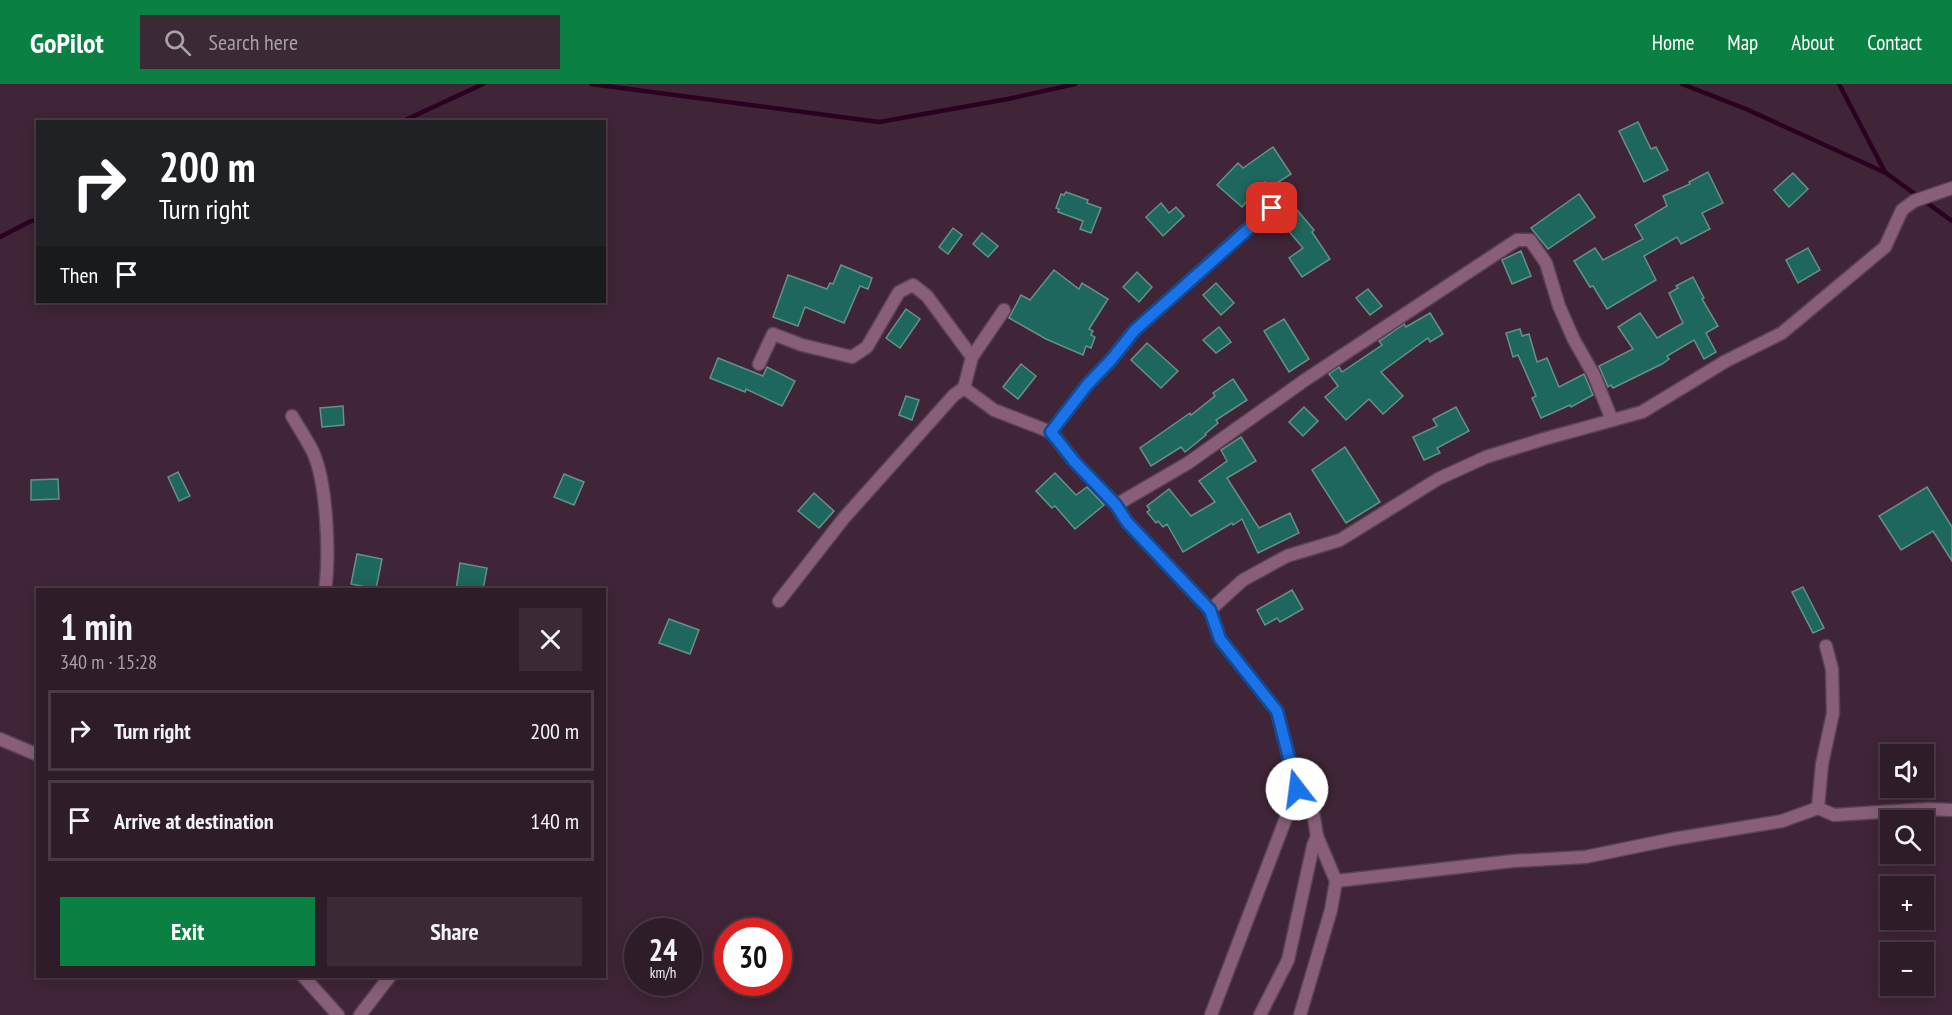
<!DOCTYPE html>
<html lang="en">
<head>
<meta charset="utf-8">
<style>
  :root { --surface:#2f1c29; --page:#3b2935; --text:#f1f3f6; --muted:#a7a1a8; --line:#4a3a46; --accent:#0b8043 }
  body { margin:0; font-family:"PT Sans Narrow",sans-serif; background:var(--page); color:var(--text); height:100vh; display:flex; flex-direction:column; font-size:22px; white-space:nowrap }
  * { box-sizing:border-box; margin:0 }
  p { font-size:20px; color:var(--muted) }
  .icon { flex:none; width:33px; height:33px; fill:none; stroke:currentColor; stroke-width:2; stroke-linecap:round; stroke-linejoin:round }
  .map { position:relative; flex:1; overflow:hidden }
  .sheet { position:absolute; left:36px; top:504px; width:570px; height:390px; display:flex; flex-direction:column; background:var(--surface); border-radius:0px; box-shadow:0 3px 15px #0003,0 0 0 2px var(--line) }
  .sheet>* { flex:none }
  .top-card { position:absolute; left:36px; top:36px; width:570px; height:183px; border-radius:0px; box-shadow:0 3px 15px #0003,0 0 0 2px var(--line); background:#202124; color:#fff; overflow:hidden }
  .tools { position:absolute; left:1880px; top:660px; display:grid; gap:12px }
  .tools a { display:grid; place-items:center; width:54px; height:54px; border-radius:0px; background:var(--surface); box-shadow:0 3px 15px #0003,0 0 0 2px var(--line); font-size:30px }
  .speed { position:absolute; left:624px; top:834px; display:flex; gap:12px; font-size:30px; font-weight:700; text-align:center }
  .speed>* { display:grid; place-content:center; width:78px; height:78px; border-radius:50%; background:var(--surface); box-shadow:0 3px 15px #0003,0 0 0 2px var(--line); line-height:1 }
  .speed small { font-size:15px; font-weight:400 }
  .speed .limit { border:9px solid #d22; background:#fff; color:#111 }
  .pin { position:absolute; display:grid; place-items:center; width:51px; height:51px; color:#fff; margin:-26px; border-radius:12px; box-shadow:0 3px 9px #0006 }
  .me { position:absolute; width:66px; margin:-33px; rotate:345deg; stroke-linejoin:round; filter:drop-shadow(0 0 4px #0008) }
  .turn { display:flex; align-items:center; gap:21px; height:126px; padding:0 24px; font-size:27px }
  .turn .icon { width:78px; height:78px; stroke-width:2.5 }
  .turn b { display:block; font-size:42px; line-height:51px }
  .then { display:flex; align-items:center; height:57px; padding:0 24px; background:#0003; gap:12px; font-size:22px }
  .round { display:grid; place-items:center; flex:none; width:63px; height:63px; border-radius:0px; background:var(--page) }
  .head { display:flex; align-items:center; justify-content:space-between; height:102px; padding:0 24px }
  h1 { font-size:36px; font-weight:700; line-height:45px }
  .cta { display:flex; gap:12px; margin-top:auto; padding:12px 24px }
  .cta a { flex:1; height:69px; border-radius:0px; background:var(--accent); color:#fff; font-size:24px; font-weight:700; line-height:69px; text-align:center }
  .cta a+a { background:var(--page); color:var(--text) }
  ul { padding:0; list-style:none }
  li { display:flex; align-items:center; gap:18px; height:81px; margin:0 12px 9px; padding:0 12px; border:3px solid var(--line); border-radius:0px }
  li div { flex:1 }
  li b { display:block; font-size:22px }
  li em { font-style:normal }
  header { display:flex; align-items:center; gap:36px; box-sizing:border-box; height:84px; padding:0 30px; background:var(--accent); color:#fff }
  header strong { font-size:28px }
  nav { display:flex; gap:33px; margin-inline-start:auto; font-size:21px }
  .search { width:420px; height:54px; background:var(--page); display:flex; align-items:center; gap:15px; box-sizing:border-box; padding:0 21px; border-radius:0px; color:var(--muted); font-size:22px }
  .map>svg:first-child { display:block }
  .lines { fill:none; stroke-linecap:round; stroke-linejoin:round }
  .stream { stroke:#2c0021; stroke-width:4.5 }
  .building { fill:#1e675e; stroke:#669088; stroke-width:1.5 }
  .minor-casing { stroke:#5a4252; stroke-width:15 }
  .minor { stroke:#885e79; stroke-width:12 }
  .route-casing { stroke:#114b97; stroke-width:15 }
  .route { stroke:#1a73e8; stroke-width:10 }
</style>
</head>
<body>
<header>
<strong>GoPilot</strong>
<div class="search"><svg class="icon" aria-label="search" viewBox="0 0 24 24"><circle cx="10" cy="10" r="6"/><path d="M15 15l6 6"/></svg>Search here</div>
<nav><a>Home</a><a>Map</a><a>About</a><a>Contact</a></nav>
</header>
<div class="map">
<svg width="1952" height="931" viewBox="0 0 1952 931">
  <rect width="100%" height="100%" fill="#3f2537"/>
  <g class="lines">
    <g class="stream">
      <path d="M591 0 879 38 1008 15 1075 0"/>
      <path d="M1682 0 1746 25 1886 89 1952 137"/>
      <path d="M1839 0 1885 88"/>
      <path d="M401 38 483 0"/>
      <path d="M0 153 31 137 38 136"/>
    </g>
  </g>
  <g class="building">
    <path d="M1638 38 1651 65 1656 63 1668 86 1644 98 1619 47Z"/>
    <path d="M1273 63 1291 90 1269 104 1265 98 1242 123 1217 101 1238 79 1243 84Z"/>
    <path d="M1708 88 1723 119 1702 129 1710 145 1681 160 1677 153 1644 172 1656 196 1607 225 1593 202 1590 203 1574 177 1595 164 1603 176 1643 155 1635 141 1667 122 1663 112 1690 100 1689 98Z"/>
    <path d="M1793 89 1808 105 1789 123 1774 106Z"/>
    <path d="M1066 108 1088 116 1087 119 1101 124 1091 149 1080 145 1083 137 1058 128 1059 125 1056 124 1061 110 1064 111Z"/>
    <path d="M1579 110 1595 133 1548 165 1531 144Z"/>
    <path d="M1161 119 1169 129 1176 123 1184 132 1163 152 1146 133Z"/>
    <path d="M1297 126 1314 146 1312 148 1330 175 1302 193 1289 174 1303 164 1282 139Z"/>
    <path d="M953 144 962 151 948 170 939 163Z"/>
    <path d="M982 149 998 162 988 173 973 160Z"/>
    <path d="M1808 164 1820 186 1798 199 1786 176Z"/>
    <path d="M1521 167 1531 192 1512 200 1502 176Z"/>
    <path d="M841 181 872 194 868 205 860 202 844 239 805 223 798 242 773 233 788 191 827 205 830 199 833 200Z"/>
    <path d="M1054 186 1079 205 1082 199 1108 215 1089 245 1093 247 1091 251 1095 253 1091 264 1086 262 1083 271 1046 255 1009 234 1021 211 1030 216Z"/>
    <path d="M1137 188 1152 203 1139 218 1123 203Z"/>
    <path d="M1693 193 1704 214 1702 215 1718 242 1706 249 1716 268 1704 275 1694 256 1667 272 1669 275 1662 280 1613 304 1611 301 1608 303 1599 282 1633 265 1618 243 1640 229 1657 254 1683 239 1669 209 1678 204 1676 202Z"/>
    <path d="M1216 199 1234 219 1221 231 1203 211Z"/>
    <path d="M1368 205 1382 222 1370 231 1356 214Z"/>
    <path d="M906 225 920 235 900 264 886 254Z"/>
    <path d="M1430 229 1443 250 1430 258 1428 254 1381 288 1403 312 1383 330 1369 315 1346 336 1325 313 1338 302 1329 290 1339 283 1342 288 1382 261 1379 257 1381 256 1404 240 1406 243Z"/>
    <path d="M1284 235 1309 275 1289 288 1264 247Z"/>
    <path d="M1219 243 1231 258 1216 269 1203 256Z"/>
    <path d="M1520 245 1522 252 1529 250 1537 278 1547 274 1559 303 1584 290 1593 311 1571 323 1570 321 1541 334 1532 314 1536 312 1518 271 1513 273 1506 249Z"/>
    <path d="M1147 259 1178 287 1161 304 1131 276Z"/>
    <path d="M718 274 763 292 767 283 795 297 782 322 746 305 745 308 710 294Z"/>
    <path d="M1021 280 1036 292 1018 315 1003 303Z"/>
    <path d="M1233 295 1247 316 1216 336 1218 339 1205 350 1206 351 1185 368 1181 363 1151 382 1140 364 1190 329 1191 331 1215 312 1213 309Z"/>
    <path d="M906 312 919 316 912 336 899 331Z"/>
    <path d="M343 322 344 341 322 343 320 324Z"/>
    <path d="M1304 323 1318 337 1303 352 1289 338Z"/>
    <path d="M1456 323 1469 347 1437 364 1440 369 1424 376 1413 353 1437 342 1433 335Z"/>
    <path d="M1241 353 1256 377 1227 394 1259 444 1290 429 1299 449 1258 469 1242 435 1233 441 1232 439 1183 468 1167 440 1163 443 1158 437 1156 439 1147 428 1150 426 1147 422 1169 405 1191 432 1215 418 1199 397 1227 377 1221 366Z"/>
    <path d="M1345 363 1380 418 1346 439 1312 386Z"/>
    <path d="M178 388 190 412 179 417 168 393Z"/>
    <path d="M1055 389 1076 411 1087 403 1104 421 1075 445 1055 422 1052 424 1036 407Z"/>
    <path d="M564 390 584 398 574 421 554 413Z"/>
    <path d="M58 395 59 415 31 416V396Z"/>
    <path d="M1927 403 1952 443V477L1933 447 1901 466 1879 432Z"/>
    <path d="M814 409 834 427 819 444 798 427Z"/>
    <path d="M357 470 382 475 376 505 351 500Z"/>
    <path d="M460 479 487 484 483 506H456Z"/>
    <path d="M1803 503 1824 544 1813 549 1792 508Z"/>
    <path d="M1292 506 1303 525 1280 538 1277 534 1265 541 1257 526Z"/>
    <path d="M669 535 699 546 690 570 659 559Z"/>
  </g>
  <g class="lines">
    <defs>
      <g id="minor">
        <path d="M1004 226 972 273 964 304 994 326 1051 348 1074 377 1116 421"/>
        <path d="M759 280 773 250 802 261 852 273 867 263 899 208 913 201 927 212 972 273"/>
        <path d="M292 332C299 344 307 356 313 368 327 399 330 472 325 506"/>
        <path d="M1051 348 1087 301 1111 276 1135 246 1289 108"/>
        <path d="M779 517 844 434 954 311 964 304"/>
        <path d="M1210 526 1127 438 1116 421 1188 379 1305 296 1517 156H1530L1546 179 1559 222 1574 256 1594 291 1612 336"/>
        <path d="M0 655 38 671"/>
        <path d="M1297 705 1313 728 1317 752 1336 797 1331 826 1300 931"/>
        <path d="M1818 724 1834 731 1928 725 1952 726"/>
        <path d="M1336 797 1513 777 1585 773 1673 755 1782 737 1818 724 1822 680 1833 629 1832 585 1826 562"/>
        <path d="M303 892 338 931"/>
        <path d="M360 931 390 892"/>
        <path d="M1211 931 1297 705 1277 627 1220 555 1210 526 1243 496 1287 472 1340 456 1438 395 1486 373 1544 355 1642 328 1726 277 1782 249 1885 163 1902 126 1914 117 1952 104"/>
        <path d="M1260 931 1288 876 1313 762 1317 752"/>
      </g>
    </defs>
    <use href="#minor" class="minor-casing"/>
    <use href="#minor" class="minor"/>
  </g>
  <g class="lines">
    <defs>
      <path id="route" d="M1272 124 1135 246 1111 276 1087 301 1051 348 1074 377 1116 421 1127 438 1210 526 1220 555 1277 627 1297 705"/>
    </defs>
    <use href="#route" class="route-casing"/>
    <use href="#route" class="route"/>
  </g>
</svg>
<div class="tools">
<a><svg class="icon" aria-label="sound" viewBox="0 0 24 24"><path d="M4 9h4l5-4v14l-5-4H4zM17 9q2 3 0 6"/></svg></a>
<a><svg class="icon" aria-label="search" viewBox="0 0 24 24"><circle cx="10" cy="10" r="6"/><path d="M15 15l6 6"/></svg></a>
<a>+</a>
<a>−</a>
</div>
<div class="speed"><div>24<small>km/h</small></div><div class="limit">30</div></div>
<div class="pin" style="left:1272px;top:124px;background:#d93025"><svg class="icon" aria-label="arrive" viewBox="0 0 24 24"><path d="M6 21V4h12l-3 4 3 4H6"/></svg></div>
<svg class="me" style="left:1297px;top:705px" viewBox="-20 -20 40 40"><circle r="19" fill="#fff"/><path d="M0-13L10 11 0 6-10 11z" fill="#1a73e8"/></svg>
<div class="top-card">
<div class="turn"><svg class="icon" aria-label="right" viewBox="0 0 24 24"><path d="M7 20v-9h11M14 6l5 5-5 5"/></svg><div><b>200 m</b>Turn right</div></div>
<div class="then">Then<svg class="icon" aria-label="arrive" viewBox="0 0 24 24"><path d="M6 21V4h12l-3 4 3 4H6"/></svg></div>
</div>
<section class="sheet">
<div class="head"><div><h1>1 min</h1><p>340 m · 15:28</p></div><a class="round"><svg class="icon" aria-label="close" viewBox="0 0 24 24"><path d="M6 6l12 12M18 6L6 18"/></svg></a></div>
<ul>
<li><svg class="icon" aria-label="right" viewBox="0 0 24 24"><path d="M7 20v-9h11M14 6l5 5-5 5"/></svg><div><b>Turn right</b></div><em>200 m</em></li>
<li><svg class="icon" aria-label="arrive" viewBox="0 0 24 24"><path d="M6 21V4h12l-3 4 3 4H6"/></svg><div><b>Arrive at destination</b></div><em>140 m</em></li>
</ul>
<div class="cta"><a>Exit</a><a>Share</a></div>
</section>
</div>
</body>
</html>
